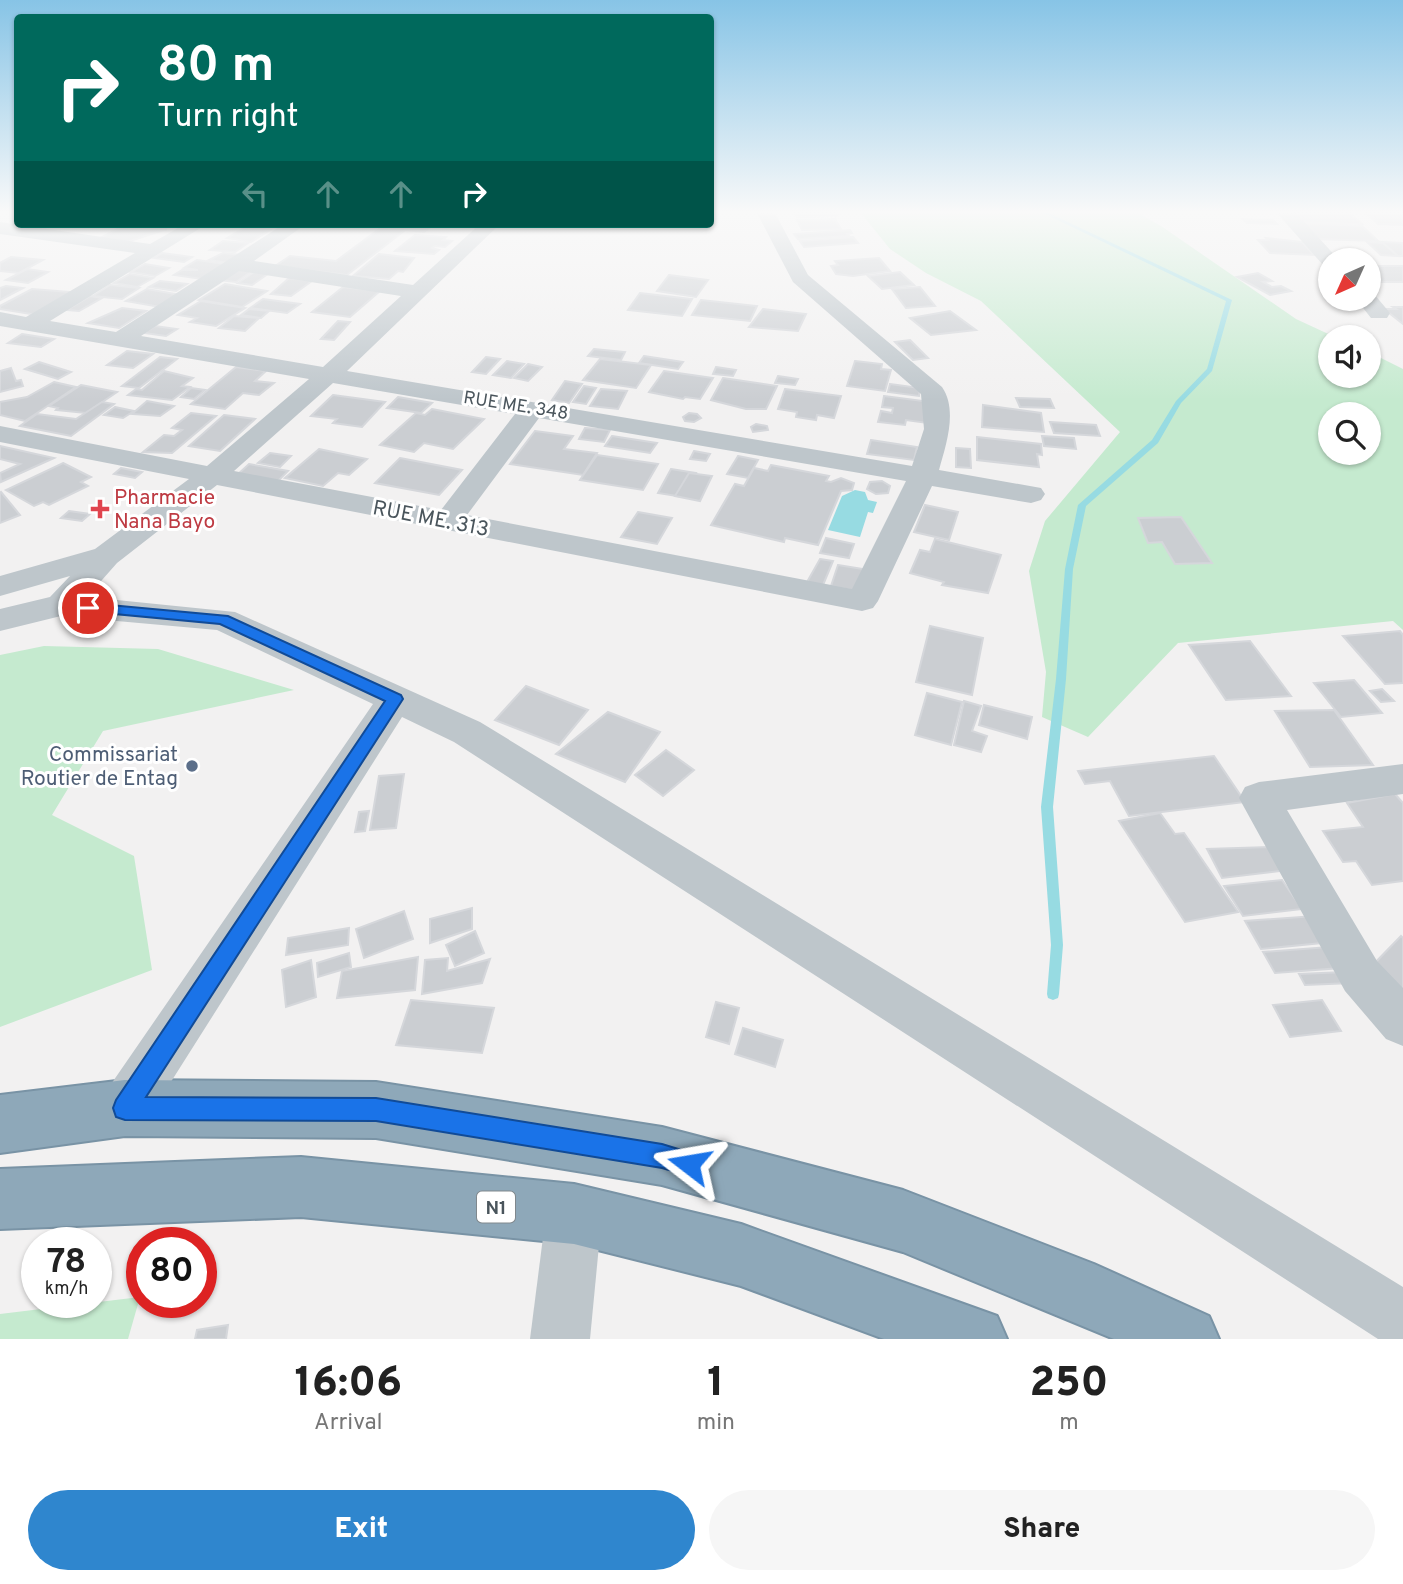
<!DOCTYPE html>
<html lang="en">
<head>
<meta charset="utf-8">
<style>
  :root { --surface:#fff; --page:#f6f6f6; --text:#222; --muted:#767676; --accent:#2f86ce }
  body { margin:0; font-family:Overpass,sans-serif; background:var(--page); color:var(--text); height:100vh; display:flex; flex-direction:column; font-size:26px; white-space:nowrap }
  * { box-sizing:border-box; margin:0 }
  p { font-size:23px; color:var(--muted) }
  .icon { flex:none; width:38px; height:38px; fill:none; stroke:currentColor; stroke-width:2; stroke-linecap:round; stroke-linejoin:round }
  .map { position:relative; height:1339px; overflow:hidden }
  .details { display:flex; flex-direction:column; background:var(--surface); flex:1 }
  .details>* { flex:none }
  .guide { position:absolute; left:14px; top:14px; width:700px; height:214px; border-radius:7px; box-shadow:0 2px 5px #0004; background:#00695c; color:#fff; overflow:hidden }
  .needle { width:46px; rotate:225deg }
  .buttons { position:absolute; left:1318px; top:248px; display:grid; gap:14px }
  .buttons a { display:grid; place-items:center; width:63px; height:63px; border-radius:50%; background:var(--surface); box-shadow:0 2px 5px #0004; font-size:35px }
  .speed { position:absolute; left:21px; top:1227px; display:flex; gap:14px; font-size:35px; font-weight:700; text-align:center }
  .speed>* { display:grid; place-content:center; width:91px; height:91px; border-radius:50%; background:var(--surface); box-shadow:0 2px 5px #0004; line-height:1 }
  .speed small { font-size:18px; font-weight:400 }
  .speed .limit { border:10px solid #d22; background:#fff; color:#111 }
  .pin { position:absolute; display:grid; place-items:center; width:60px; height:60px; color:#fff; margin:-30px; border:4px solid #fff; border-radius:50%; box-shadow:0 2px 7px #0007 }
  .me { position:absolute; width:77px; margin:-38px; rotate:284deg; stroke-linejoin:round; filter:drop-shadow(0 0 5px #0008) }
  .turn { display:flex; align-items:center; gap:24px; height:147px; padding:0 28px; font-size:32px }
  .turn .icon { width:91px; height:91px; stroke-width:2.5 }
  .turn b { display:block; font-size:49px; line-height:60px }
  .lanes { display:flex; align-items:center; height:66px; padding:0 28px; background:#0003; justify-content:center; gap:35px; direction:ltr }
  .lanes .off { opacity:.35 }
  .eta { display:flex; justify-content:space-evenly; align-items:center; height:119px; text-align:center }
  .eta b { font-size:42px; font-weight:800; line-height:49px }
  .button { display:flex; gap:14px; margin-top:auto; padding:14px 28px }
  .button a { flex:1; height:80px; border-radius:42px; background:var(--accent); color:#fff; font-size:28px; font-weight:800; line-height:80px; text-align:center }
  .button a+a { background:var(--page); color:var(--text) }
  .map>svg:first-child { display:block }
  .green { fill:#c5eacf; fill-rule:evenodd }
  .water { fill:#97dbe2 }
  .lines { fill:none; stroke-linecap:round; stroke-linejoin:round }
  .stream { fill:#97dbe2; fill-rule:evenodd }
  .building { fill:#cbced2; stroke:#d5d7db; stroke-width:2 }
  .highway-casing { stroke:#7993a5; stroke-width:4 }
  .minor { fill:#bec6cb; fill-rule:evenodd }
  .highway { fill:#8ea8b9; fill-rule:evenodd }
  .route { fill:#1a73e8; stroke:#114b97; stroke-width:2 }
  .health-dot { fill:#e0444e; stroke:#fff; stroke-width:2.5 }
  .service-dot { fill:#5c6f8a; stroke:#fff; stroke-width:2.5 }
  .labels { text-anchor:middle; stroke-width:6; stroke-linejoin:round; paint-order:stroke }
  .far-street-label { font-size:18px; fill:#4a555c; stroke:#fff }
  .shield { fill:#fff; stroke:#80888d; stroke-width:2 }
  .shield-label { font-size:19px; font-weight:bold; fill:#4a555c }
  .health-label { font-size:21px; fill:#be3a42; stroke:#fff; text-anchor:start }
  .street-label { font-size:21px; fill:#4a555c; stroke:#fff }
  .service-label { font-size:21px; fill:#4e5e75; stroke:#fff; text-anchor:end }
</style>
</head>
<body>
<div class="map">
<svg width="1403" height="1339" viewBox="0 0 1403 1339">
  <rect width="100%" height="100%" fill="#f2f1f1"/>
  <g class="green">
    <path d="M861 213H1138L1161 226 1296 319 1337 338H1330V376H1368L1369 352 1403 369V630L1393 621 1178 643 1088 737 1042 717 1046 672 1029 571 1045 521 1120 432 981 301 926 273 890 249ZM1330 415H1368V453H1330Z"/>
    <path d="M44 646 158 649 294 690 103 731 52 815 134 856 152 970 0 1027V655Z"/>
    <path d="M140 1297 128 1339H0V1314Z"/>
  </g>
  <path class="water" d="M855 490 865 492 868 500 877 502 873 513 868 512 860 537 828 530 842 496Z"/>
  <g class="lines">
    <path class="stream" d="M1043 213H1049L1232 300 1212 371 1181 403 1158 443 1086 506 1073 569 1066 679 1053 807 1063 945 1059 994 1058 998 1053 1000 1048 998 1047 994 1051 945 1041 807 1056 679 1065 569 1078 505 1152 440 1176 401 1207 369 1226 301Z"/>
  </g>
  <g class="building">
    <path d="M795 213H837L838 216 797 217Z"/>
    <path d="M1293 213H1350L1362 224 1301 222Z"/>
    <path d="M1366 213H1403V225L1378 224Z"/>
    <path d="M835 219 841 229 802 230 797 220Z"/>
    <path d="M1243 219 1273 220 1277 224 1247 223Z"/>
    <path d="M1301 223 1362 226 1378 241 1315 239Z"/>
    <path d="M127 224H131L167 229 127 242 98 239Z"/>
    <path d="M386 224H413L347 275 275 266 290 256 336 261Z"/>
    <path d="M415 224H429L433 225 424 232 407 230Z"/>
    <path d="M246 227 270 230 251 242 227 238Z"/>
    <path d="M850 230 852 233 847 234 849 236 798 239 794 234Z"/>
    <path d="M415 235 446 237 443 240 452 241 445 247 435 246 432 248 439 250 434 254 395 251Z"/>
    <path d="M853 237 858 243 804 247 800 241Z"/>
    <path d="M1266 238 1302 242 1314 255 1270 253 1258 240H1268Z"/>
    <path d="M223 241 248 243 235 252 210 250Z"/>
    <path d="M1367 242 1383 243 1398 256 1381 255Z"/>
    <path d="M1382 242 1403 243V256H1398Z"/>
    <path d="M162 253 192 257 184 262 154 258Z"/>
    <path d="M223 253 241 255 228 263 209 260Z"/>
    <path d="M379 254 414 258 403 272 398 271 389 279 353 276Z"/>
    <path d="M11 257 43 260 19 273 0 271V263Z"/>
    <path d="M879 258 890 271 853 276 836 274 831 266 838 265 835 261Z"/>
    <path d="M197 260 226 264 202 279 174 275 182 270H198L184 268Z"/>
    <path d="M145 264 169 268 155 276 131 272Z"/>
    <path d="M1368 266H1403V282H1380L1368 272Z"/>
    <path d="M237 268 254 270 236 282 219 280Z"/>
    <path d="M27 269 48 272 28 283 6 280Z"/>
    <path d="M254 272 268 274 252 285 238 283Z"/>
    <path d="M900 272 914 285 882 289 868 276Z"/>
    <path d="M1258 273 1272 281 1263 282 1272 287 1281 286 1291 291 1270 295 1237 277Z"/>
    <path d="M130 274 153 278 137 287 114 283Z"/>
    <path d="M669 275 708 280 696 297 657 291Z"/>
    <path d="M289 278 312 281 291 296 271 294Z"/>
    <path d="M160 281 187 284 176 291 149 287Z"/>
    <path d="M225 284 267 291 242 307 199 300Z"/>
    <path d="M110 285 139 288 122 299 93 296Z"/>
    <path d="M6 286 23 288 0 300V288Z"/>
    <path d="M343 287 380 291 350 317 312 312Z"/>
    <path d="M920 287 935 306 906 308 892 289Z"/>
    <path d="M32 289 70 292 37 315 0 309V306Z"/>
    <path d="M147 289 181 295 160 307 126 301Z"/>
    <path d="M640 293 692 299 682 316 628 310Z"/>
    <path d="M90 296 102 298 79 311 67 310Z"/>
    <path d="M263 299 300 304 287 313 250 308Z"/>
    <path d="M701 300 757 306 750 321 692 315Z"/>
    <path d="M201 301 245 308 216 326 190 322 197 318 178 315Z"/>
    <path d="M1393 307H1403V324L1384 309H1396Z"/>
    <path d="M122 308 146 311 119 328 88 323Z"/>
    <path d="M249 309 269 311 261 318 241 315Z"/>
    <path d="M763 309 806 314 798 331 749 327Z"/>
    <path d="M950 311 976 330 931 335 910 318Z"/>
    <path d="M234 316 259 318 245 331 219 328Z"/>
    <path d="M338 321 350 322 334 340 321 339Z"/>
    <path d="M155 326 177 329 166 336 144 333Z"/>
    <path d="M22 334 54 339 41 347 8 343Z"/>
    <path d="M910 340 928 358 913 360 895 342Z"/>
    <path d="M594 349 625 352 621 360 588 356Z"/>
    <path d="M127 351 153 354 133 368 107 365Z"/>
    <path d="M644 356 683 362 678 369 639 363Z"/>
    <path d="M160 357 177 359 139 388 122 386Z"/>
    <path d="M486 357 500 359 486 374 472 372Z"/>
    <path d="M600 359 651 365 636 388 583 380Z"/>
    <path d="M507 361 524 364 511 378 493 375Z"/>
    <path d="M855 361 882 364 881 369 891 370 885 391 847 386Z"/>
    <path d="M39 362 71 372 58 379 25 369Z"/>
    <path d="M528 364 542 367 528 381 514 378Z"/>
    <path d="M236 367 266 371 255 381 274 383 259 395 243 393 225 409 191 404Z"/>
    <path d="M716 367 736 370 733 376 713 374Z"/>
    <path d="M11 368 16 381 21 380 23 386 0 392V371Z"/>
    <path d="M164 371 193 378 182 386 190 387 172 400 128 395 136 389 142 390Z"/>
    <path d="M664 371 713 378 700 399 685 397 683 399 649 392Z"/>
    <path d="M778 376 798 379 795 385 775 383Z"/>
    <path d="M723 378 777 386 766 409H746L711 400Z"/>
    <path d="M565 381 582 384 569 403 552 400Z"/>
    <path d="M54 382 76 387 25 421 0 415V402L27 397Z"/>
    <path d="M890 384 920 388 919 396 888 392Z"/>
    <path d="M81 385 117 392 86 413 56 410 58 408 49 406Z"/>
    <path d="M584 386 596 388 586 404 573 402Z"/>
    <path d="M191 388 205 390 194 399 181 397Z"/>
    <path d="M601 389 627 391 618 409 590 406Z"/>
    <path d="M785 389 841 396 834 418 817 415 816 420 796 417 797 412 778 409Z"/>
    <path d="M333 395 385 402 362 427 333 423 337 419 311 416Z"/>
    <path d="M884 396 931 402 927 423 906 420 905 425 878 422 881 411 892 413 893 408 882 407Z"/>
    <path d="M398 397 432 403 421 413 387 408Z"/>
    <path d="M1016 398 1050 399 1054 408 1020 407Z"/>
    <path d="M147 401 174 406 160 416 132 414Z"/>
    <path d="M102 402 114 404 71 436 20 426 37 414 76 419Z"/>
    <path d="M983 405 1041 413 1044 432 982 427Z"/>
    <path d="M115 407 134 411 123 418 104 415Z"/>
    <path d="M432 409 484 419 453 449 424 443 414 452 380 445 416 413 425 415Z"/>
    <path d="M191 413 216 416 172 453 143 452 164 435 174 436 182 430 172 428Z"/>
    <path d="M689 413 697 414 701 418 694 422 685 421 683 417Z"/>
    <path d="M224 415 255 419 220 451 189 446Z"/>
    <path d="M1050 422 1096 425 1100 436 1054 433Z"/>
    <path d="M756 424 767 426 768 430 753 432 751 427Z"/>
    <path d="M585 428 610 430 604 442 579 439Z"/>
    <path d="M535 431 573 436 564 449 597 453 583 475 510 464Z"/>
    <path d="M612 436 657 443 650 453 605 446Z"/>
    <path d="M1042 436 1074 438 1076 449 1044 446Z"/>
    <path d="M977 437 1041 444 1042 455 1037 454 1039 467 977 460Z"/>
    <path d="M871 440 917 447 914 460 867 454Z"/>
    <path d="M0 446 54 458 1 482 0 473 20 464 0 459Z"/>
    <path d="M956 448 970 449 971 468 956 467Z"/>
    <path d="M319 449 367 459 349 475 338 473 323 486 285 478Z"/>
    <path d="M694 451 710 454 706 461 690 459Z"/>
    <path d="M270 453 291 456 280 467 258 463Z"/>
    <path d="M597 455 658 464 643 490 580 480Z"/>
    <path d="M738 456 758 460 748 478 727 474Z"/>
    <path d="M400 458 462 470 439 495 375 483Z"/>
    <path d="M63 463 91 477 81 482 88 486 49 505 43 502 34 506 6 490Z"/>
    <path d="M249 464 288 471 278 481 238 474Z"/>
    <path d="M771 465 829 476 826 481 831 482 841 478 854 483 852 490 841 491 818 545 785 538 784 542 711 525 735 484 744 486 754 468 768 471Z"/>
    <path d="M121 468 142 472 135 478 114 474Z"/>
    <path d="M671 469 696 473 683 497 658 493Z"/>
    <path d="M689 473 712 476 700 501 675 496Z"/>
    <path d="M882 481 890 486 888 493 876 494 867 489 870 482Z"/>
    <path d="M1 492 20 515 0 523V493Z"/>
    <path d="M925 505 958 512 949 540 914 532Z"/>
    <path d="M69 511 90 514 82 521 61 518Z"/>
    <path d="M638 512 672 518 657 544 621 537Z"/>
    <path d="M1181 517 1212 563 1175 564 1162 542 1148 543 1138 518Z"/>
    <path d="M826 538 854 544 849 558 820 553Z"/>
    <path d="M935 539 1001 555 988 593 942 585 944 582 910 573 920 550 930 552Z"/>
    <path d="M820 559 833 561 823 585 807 582Z"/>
    <path d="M838 565 863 569 856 591 831 586Z"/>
    <path d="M930 626 983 638 972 695 916 682Z"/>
    <path d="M1400 631 1403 635V683L1385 684 1343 636Z"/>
    <path d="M1250 641 1291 696 1226 700 1189 645Z"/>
    <path d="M1354 680 1382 713 1341 717 1314 683Z"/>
    <path d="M526 686 588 710 559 745 495 720Z"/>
    <path d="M1382 689 1394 701 1381 702 1370 691Z"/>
    <path d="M927 693 962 702 951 745 915 735Z"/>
    <path d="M964 701 981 706 972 731 987 736 981 752 954 745Z"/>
    <path d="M984 705 1032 717 1027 739 979 725Z"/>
    <path d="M1334 710 1373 765 1310 767 1275 711Z"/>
    <path d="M608 712 660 732 625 782 556 754Z"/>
    <path d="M666 750 694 770 663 796 635 775Z"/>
    <path d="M1214 756 1245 802 1129 816 1110 781 1085 784 1078 771Z"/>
    <path d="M404 774 396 828 370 830 379 776Z"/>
    <path d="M1395 794 1403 803V881L1372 885 1356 861 1343 862 1323 831 1363 827 1347 803Z"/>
    <path d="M369 811 365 831 355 832 359 812Z"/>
    <path d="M1160 813 1175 834 1184 833 1238 912 1185 922 1119 821Z"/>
    <path d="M1270 847 1288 870 1222 878 1207 849Z"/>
    <path d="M1282 880 1302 909 1243 916 1224 886Z"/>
    <path d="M472 908V929L430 943V919Z"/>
    <path d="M404 911 413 939 364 958 356 929Z"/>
    <path d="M1315 916 1333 942 1261 949 1245 921Z"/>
    <path d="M349 928 348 945 286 955 288 938Z"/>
    <path d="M475 931 484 953 455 966 446 945Z"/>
    <path d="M1401 936 1403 938V996L1368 970Z"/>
    <path d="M1329 947 1341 968 1275 973 1263 952Z"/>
    <path d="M349 953 351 967 318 977 317 963Z"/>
    <path d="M418 957 415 990 337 998 342 971Z"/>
    <path d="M448 958 447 971 490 959 482 983 422 994 425 960Z"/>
    <path d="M311 960 316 997 286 1007 282 970Z"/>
    <path d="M1345 972 1351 983 1305 985 1299 974Z"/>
    <path d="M411 1000 494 1008 482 1053 396 1045Z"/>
    <path d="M1322 1000 1341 1031 1290 1037 1273 1005Z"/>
    <path d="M716 1002 739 1008 729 1044 706 1037Z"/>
    <path d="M743 1028 783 1040 775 1067 735 1054Z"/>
    <path d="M228 1325 226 1339H195L197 1330Z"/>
  </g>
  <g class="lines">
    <defs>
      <g id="highway">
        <path d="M125 1080 376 1082 662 1127 903 1190 1094 1264 1209 1316 1219 1339H1114L903 1252 662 1185 376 1138 125 1136 0 1153V1095Z"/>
        <path d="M301 1157 574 1184 741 1224 997 1316 1007 1339H884L741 1286 574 1244 301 1217 0 1229V1169Z"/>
      </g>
    </defs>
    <use href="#highway" class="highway-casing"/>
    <g class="minor">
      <path d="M757 213H775L808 275 942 387C958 410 946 445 939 470L1041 488 1045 494 1041 500 1031 503 932 486 878 601 873 608 862 611 217 485 117 563 87 597 235 612 480 722 1403 1287V1339H1378L454 742 402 717 143 1126 125 1134 107 1126 99 1108 107 1090 373 704 217 630 61 616 0 631V609L50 597 70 576 0 596V576L95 549 189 479 0 442V426L207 466 309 379 0 326V312L26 317 135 253 0 234V222L150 244 185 224H207L50 321 116 332 284 224H306L254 261 413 285 480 224H500L347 371 912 466 924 429 921 394 793 282ZM239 271 401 296 323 367 141 336ZM333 383 515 414 441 510 234 471ZM539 418 906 481 852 589 467 515Z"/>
      <path d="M1277 213H1296L1340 261H1330V267L1323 265Z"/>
      <path d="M1368 293 1374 294 1390 313 1387 318H1371L1356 299H1368Z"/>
      <path d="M1403 764V794L1287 810 1377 961 1403 988V1046L1386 1039 1345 991 1239 798 1245 787 1259 782Z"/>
      <path d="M574 1186 594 1194 602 1214 590 1339H530L546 1214 554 1194Z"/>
    </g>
    <use href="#highway" class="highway"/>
  </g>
  <linearGradient id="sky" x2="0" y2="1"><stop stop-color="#87c4e6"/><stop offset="0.53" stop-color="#f9f9f9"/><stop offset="1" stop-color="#f9f9f9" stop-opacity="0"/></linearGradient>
  <rect width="1403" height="400" fill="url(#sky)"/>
  <path class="route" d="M88 603 228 616 401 695 403 699 146 1097 376 1098 662 1144 698 1155 701 1164 698 1172 689 1176 662 1168 376 1121 125 1120 116 1117 113 1108 116 1100 385 701 220 624 83 611V604Z"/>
  <path class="health-dot" d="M96.5 498.5h7v7h7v7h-7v7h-7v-7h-7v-7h7z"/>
  <circle class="service-dot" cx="192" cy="766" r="7"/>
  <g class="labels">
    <g class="far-street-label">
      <text transform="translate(516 405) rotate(9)" y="6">RUE ME. 348</text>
    </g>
    <rect class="shield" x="477" y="1191.5" width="38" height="31" rx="5"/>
    <g class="shield-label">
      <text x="496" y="1214">N1</text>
    </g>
    <g class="health-label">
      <text x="114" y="504">Pharmacie<tspan x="114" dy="24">Nana Bayo</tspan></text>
    </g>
    <g class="street-label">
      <text transform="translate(431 518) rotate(11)" y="7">RUE ME. 313</text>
    </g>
    <g class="service-label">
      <text x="178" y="761">Commissariat<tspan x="178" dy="24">Routier de Entag</tspan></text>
    </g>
  </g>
</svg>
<div class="buttons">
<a><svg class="needle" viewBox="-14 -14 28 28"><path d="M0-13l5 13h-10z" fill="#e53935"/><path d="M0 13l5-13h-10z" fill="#767676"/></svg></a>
<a><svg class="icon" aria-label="sound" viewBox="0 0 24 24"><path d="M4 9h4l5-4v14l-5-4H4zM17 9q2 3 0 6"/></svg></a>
<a><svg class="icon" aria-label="search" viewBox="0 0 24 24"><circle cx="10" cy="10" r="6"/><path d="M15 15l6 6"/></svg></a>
</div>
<div class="speed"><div>78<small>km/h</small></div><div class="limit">80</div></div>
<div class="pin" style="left:88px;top:608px;background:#d93025"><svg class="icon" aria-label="arrive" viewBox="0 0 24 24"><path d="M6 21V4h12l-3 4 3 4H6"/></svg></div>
<svg class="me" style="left:689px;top:1164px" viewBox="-20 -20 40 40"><path d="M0-17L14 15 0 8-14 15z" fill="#1a73e8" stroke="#fff" stroke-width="4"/></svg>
<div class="guide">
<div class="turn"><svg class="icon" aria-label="right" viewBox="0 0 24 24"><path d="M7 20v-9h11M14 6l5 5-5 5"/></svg><div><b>80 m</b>Turn right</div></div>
<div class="lanes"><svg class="icon off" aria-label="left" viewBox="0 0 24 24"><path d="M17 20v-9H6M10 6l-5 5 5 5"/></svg><svg class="icon off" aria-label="ahead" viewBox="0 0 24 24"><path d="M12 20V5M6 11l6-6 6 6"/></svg><svg class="icon off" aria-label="ahead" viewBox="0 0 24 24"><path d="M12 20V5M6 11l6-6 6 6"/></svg><svg class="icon" aria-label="right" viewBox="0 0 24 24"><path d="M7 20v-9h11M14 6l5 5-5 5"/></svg></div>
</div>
</div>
<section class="details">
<div class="eta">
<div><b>16:06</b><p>Arrival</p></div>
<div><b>1</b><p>min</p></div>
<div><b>250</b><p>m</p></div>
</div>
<div class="button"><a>Exit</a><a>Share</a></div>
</section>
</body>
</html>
